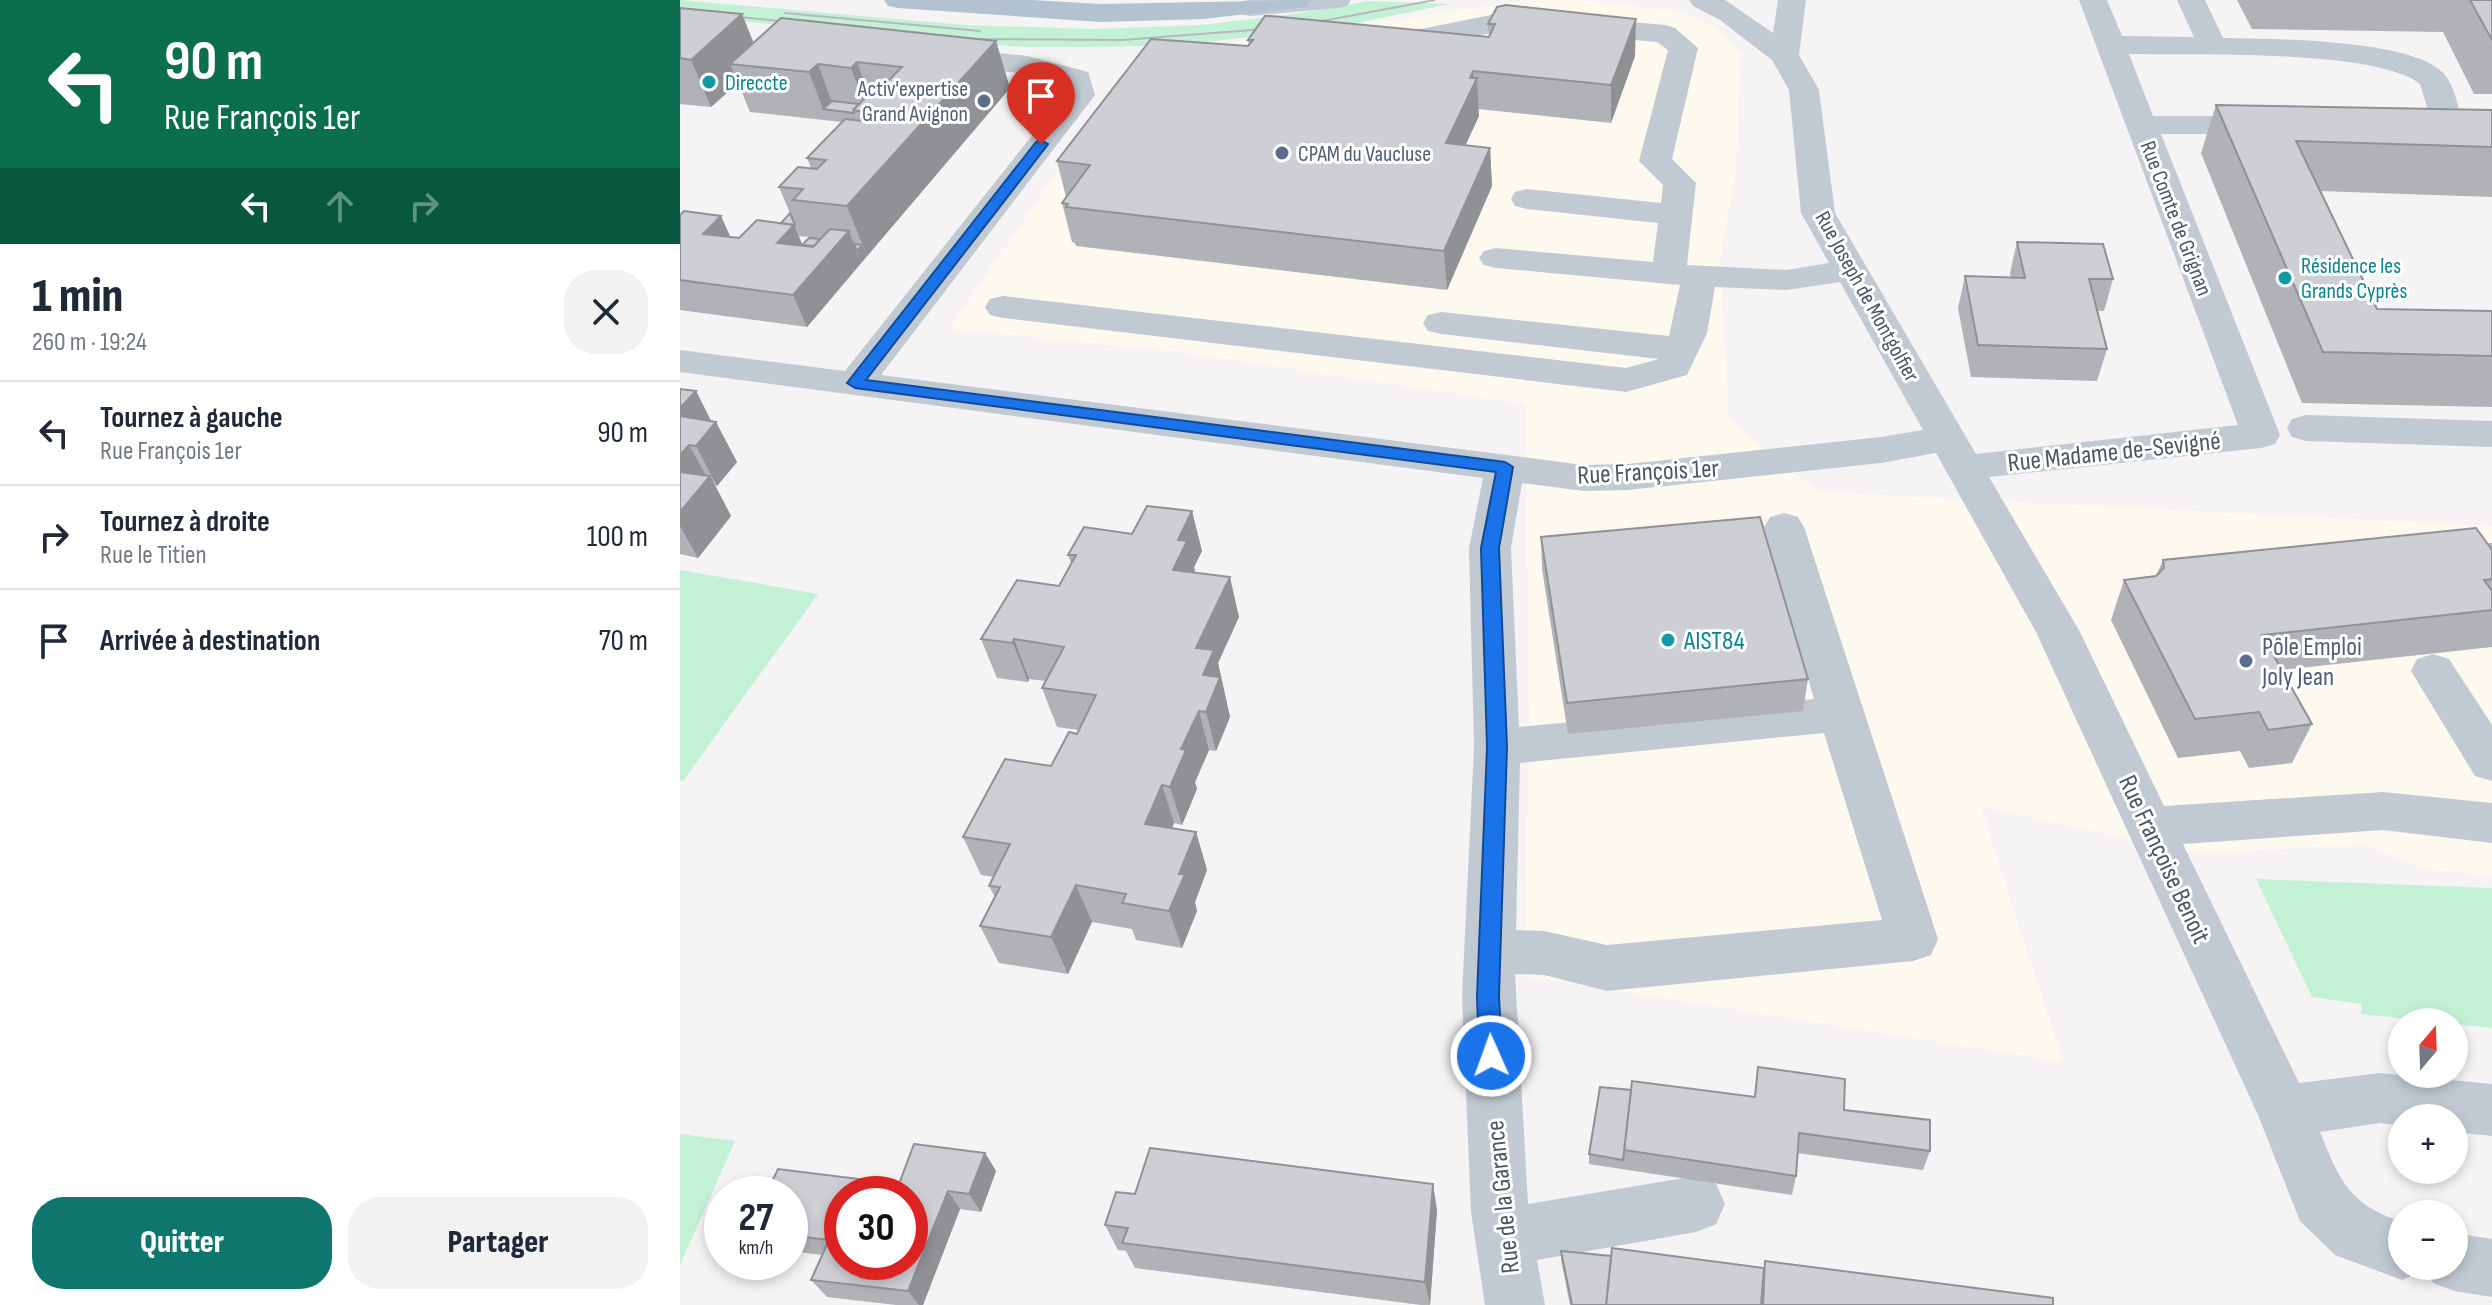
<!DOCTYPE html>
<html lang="fr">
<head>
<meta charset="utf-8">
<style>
  :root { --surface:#fff; --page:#f2f2f3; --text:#1f2937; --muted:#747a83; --line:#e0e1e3; --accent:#0f766e }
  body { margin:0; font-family:"Sofia Sans Condensed",sans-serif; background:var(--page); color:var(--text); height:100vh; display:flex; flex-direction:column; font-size:30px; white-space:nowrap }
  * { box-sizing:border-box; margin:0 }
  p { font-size:26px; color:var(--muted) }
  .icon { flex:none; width:44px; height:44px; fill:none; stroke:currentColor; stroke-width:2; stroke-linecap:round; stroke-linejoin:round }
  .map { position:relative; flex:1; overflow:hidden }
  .panel { display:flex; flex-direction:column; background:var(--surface); width:680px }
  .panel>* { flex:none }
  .guide { background:#0b6e4f; color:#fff; overflow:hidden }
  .needle { width:52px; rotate:19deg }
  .buttons { position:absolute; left:1708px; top:1008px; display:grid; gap:16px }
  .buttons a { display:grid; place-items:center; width:80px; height:80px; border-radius:50%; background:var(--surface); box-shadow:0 4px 12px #0003; font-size:40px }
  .speed { position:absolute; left:24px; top:1176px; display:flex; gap:16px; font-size:40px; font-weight:700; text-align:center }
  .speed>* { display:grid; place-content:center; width:104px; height:104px; border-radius:50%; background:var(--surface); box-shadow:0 4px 12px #0003; line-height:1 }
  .speed small { font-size:20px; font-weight:400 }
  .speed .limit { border:12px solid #d22; background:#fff; color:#111 }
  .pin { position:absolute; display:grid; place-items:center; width:68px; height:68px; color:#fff; margin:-82px -34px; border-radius:50% 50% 50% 0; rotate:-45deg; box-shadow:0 0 8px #0007 }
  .pin .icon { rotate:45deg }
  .me { position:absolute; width:88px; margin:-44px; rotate:358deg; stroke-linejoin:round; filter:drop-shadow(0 0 6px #0008) }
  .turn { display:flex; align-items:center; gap:28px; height:168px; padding:0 32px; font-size:36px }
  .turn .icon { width:104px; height:104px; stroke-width:2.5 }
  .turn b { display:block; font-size:56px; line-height:68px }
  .lanes { display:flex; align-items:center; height:76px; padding:0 32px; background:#0003; justify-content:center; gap:40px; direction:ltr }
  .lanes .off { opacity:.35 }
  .round { display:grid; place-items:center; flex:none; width:84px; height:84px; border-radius:32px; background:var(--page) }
  .headline { display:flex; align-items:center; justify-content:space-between; height:136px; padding:0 32px }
  h1 { font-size:48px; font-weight:800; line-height:60px }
  .action { display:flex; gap:16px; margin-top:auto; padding:16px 32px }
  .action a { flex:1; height:92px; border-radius:32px; background:var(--accent); color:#fff; font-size:32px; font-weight:800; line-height:92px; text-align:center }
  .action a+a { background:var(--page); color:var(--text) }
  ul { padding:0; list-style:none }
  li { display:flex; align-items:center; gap:24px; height:104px; padding:0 32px; border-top:2px solid var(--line) }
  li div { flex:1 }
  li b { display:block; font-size:30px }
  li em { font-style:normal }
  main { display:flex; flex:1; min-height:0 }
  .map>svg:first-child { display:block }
  .commercial { fill:#fdf9ef }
  .green { fill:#c3f1d5 }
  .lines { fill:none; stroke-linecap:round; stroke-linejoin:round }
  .minor { fill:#c1cad2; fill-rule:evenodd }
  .major { fill:#b3c2d1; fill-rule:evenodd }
  .tram { stroke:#b5b8bd; stroke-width:2 }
  .wall { fill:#b0b2b7; fill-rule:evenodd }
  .shaded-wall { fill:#909195 }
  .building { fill:#cdcfd5; stroke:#909195; stroke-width:2; fill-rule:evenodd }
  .route { fill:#1a73e8; stroke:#114b97; stroke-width:2 }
  .culture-dot { fill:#0f9aa8; stroke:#fff; stroke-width:3 }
  .service-dot { fill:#5c6f8a; stroke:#fff; stroke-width:3 }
  .labels { text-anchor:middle; stroke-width:6; stroke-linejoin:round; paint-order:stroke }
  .far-culture-label { font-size:22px; fill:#0d838f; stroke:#fff; text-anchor:start }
  .far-service-label { font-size:22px; fill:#4e5e75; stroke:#fff; text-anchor:end }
  .far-street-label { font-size:22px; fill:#4a5661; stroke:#fff }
  .street-label { font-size:26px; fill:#4a5661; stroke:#fff }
  .culture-label { font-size:26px; fill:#0d838f; stroke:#fff; text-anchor:start }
  .service-label { font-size:26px; fill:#4e5e75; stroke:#fff; text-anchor:start }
</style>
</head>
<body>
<main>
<section class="panel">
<div class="guide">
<div class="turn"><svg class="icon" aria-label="left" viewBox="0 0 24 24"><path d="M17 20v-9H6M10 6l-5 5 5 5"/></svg><div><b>90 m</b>Rue François 1er</div></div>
<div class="lanes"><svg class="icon" aria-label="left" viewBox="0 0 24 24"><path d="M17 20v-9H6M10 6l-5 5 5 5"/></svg><svg class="icon off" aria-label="ahead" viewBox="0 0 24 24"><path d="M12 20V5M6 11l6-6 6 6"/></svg><svg class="icon off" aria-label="right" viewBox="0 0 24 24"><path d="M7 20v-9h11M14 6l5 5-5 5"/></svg></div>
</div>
<div class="headline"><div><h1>1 min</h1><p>260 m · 19:24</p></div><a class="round"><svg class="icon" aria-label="close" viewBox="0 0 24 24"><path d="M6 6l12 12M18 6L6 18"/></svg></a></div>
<ul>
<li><svg class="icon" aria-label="left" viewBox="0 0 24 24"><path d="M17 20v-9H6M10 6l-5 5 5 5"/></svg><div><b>Tournez à gauche</b><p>Rue François 1er</p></div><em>90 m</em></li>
<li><svg class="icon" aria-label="right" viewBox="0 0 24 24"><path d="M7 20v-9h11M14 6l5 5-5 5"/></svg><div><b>Tournez à droite</b><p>Rue le Titien</p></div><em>100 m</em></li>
<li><svg class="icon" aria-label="arrive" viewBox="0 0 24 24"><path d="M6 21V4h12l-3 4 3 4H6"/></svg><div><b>Arrivée à destination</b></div><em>70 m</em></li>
</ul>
<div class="action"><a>Quitter</a><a>Partager</a></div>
</section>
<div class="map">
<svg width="1812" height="1305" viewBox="0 0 1812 1305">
  <rect width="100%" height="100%" fill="#f5f3f3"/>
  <path class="commercial" d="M851 0H899L997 11 1033 25 1061 53 1056 170 1040 260 1049 419 1139 492 1812 526V876L1744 869 1687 845 1516 853 1301 807 1383 1062 844 976 849 715 845 404 499 352 270 329 454 57Z"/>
  <g class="green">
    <path d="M0 0 285 25 413 29 521 25 620 13 689 1 770 4 666 25 586 35 500 45 412 47H346L269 42 0 15Z"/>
    <path d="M0 570 138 594 3 781H0Z"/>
    <path d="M1576 879 1812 888V1028L1681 1014 1682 1004 1632 997Z"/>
    <path d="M0 1134 55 1141 0 1265Z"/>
  </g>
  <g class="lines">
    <g class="minor">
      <path d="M568 0H671L667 6 657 8 570 16 560 14 556 8 560 2Z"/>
      <path d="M1009 0H1045L1093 33 1098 0H1126L1119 55 1139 90 1155 213 1296 454 1558 425 1399 0H1427L1442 36 1514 37 1497 0H1525L1543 38C1592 39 1723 39 1760 70 1774 82 1777 103 1782 120L1777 127 1718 135 1707 133 1702 126 1707 119 1749 113 1740 84C1698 49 1509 55 1449 54L1473 116H1590L1601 118 1606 125 1601 132 1590 134H1481L1600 435 1595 444 1581 448 1309 477 1400 632 1484 806 1703 792 1812 803V843L1703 830 1503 844 1619 1083 1700 1073 1812 1084V1136L1774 1132V1118H1722V1126L1700 1123 1640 1132C1660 1181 1669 1204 1722 1222V1266H1745L1743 1271 1722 1280 1655 1255 1620 1221 1578 1115 1356 632 1256 453 1201 463 948 490 904 491 842 483 831 548 839 727 1134 699 1084 527 1090 517 1104 513 1118 517 1124 527 1258 939 1251 955 1233 961 927 991 864 975 835 974 848 1204 1016 1176 1036 1184 1045 1204 1036 1224 1016 1232 857 1260 865 1305H805L791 1212 782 996 794 747 789 548 803 478 0 372V350L165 371 385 94 383 83 347 74 255 63 250 57 255 51 265 48 348 56 408 72 415 95 201 375 904 465 948 464 1201 437 1243 430 1160 282 1107 290 1035 287 1027 333 1007 375 946 392 323 318 310 315 305 307 310 299 323 296 946 368 979 359 761 334 748 331 743 323 748 315 761 312 989 336 1000 285 816 268 804 265 799 258 804 251 816 248 973 262 978 223 847 209 835 206 831 199 835 192 847 189 981 203 983 185 959 161 988 50 977 42 831 29 710 53 700 50 695 44 700 38 710 35 831 11 985 25 995 28 1018 48 992 159 1016 183 1007 265 1107 270 1149 263 1121 213 1109 90 1092 60 1040 20 1013 6ZM1144 733 1202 920 927 945 864 931 836 930 840 763Z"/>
      <path d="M1626 415 1812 421V447L1626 441 1612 437 1607 428 1612 419Z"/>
      <path d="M1753 654 1769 659 1812 725V781L1795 776 1731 671 1737 659Z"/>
      <path d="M1774 1233 1812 1239V1297L1774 1291 1753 1283 1746 1266H1774Z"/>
    </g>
    <path class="major" d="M204 0H351L421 4 631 0 627 6 617 8 524 19 421 22 218 8 208 6Z"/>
    <g class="tram">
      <path d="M0 11 119 23"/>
      <path d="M105 13 300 31"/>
      <path d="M626 24 755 0"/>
      <path d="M287 39 442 40 598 28"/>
    </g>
  </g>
  <g class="wall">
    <path d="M1557 0H1812V94H1794L1763 32 1572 29Z"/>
    <path d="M0 8 74 42 101 18 330 88 127 327 0 310V215L50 237 59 238 101 223 110 213 99 187 131 168 127 158 162 122 70 112 58 83 31 107 0 104ZM119 236 129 237V238L122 245Z"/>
    <path d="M808 24 955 56 931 123 798 109 799 116 785 145 810 148 812 186 767 290 396 246 395 243 392 242 382 203 386 197 377 161 569 45 568 40 809 37Z"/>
    <path d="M1536 105 1812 110V197L1640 191 1697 309 1812 311V407L1622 403 1521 153Z"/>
    <path d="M1337 242 1433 279 1424 311H1417L1427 349 1417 381 1291 377 1278 308 1285 276 1331 277 1330 273Z"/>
    <path d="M0 389 16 391 31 421 57 462 37 486 35 485 51 516 18 558 0 554Z"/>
    <path d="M861 537 1128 679 1123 711 888 734 862 569Z"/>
    <path d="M1812 543V647L1602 670 1632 724 1612 763 1569 768 1560 751 1498 758 1431 620 1444 580 1476 576 1483 560Z"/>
    <path d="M522 551 514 567 515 573 559 617 538 663 550 717 536 751 529 750 515 782 517 789 502 825 494 823 492 829 516 832 527 870 515 902 517 911 502 948 456 940 452 929 412 922 388 974 319 963 300 926 315 897 309 886 314 877 301 875 283 837 371 766 399 730 377 727 362 688 366 681 349 679 348 682 317 678 301 639 379 586 391 563 388 555Z"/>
    <path d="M1078 1067 1250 1151 1243 1170 1117 1153 1116 1176 1112 1195 909 1164V1154L951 1090 1074 1097Z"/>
    <path d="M305 1153 316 1171 301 1212 280 1209 243 1305H216L147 1297 131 1280 142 1255 110 1251V1194L219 1184Z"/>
    <path d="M455 1194 757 1210 750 1305H741L455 1268 446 1251 438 1250 425 1225Z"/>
    <path d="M881 1251 931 1256 1084 1268 1085 1261 1373 1305H890L881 1260Z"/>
  </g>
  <g class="shaded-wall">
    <path d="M62 14 81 61 50 64 58 83 31 107 11 60Z"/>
    <path d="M956 19 955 56 931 123V85Z"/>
    <path d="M316 41 330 88 187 256 167 206Z"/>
    <path d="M177 62 194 110 184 105 171 68Z"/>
    <path d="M138 64 155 111 143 109 129 72Z"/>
    <path d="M793 71 794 84 797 78 799 116 769 181 766 143 790 78Z"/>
    <path d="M810 148 812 186 767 290 764 251Z"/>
    <path d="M41 216 55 247 23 234Z"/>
    <path d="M114 225 127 256 97 243Z"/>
    <path d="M169 231 181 263 127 327 113 295Z"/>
    <path d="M182 245 187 256 181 263 177 251Z"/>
    <path d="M16 391 33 425 36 422 57 462 37 486 16 446 0 427V408Z"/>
    <path d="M9 445 28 479 30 476 51 516 18 558 0 526V455Z"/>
    <path d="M512 511 522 551 514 567 517 581 493 570 498 540Z"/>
    <path d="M550 577 559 617 538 663 550 717 536 751 526 712 516 648Z"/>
    <path d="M334 639 349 679 348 682 333 643Z"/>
    <path d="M519 711 529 750 515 782 517 789 502 825 490 787 501 749Z"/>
    <path d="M482 785 494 823 478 862 465 824Z"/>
    <path d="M516 832 527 870 515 902 517 911 502 948 489 911 499 874Z"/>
    <path d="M396 885 412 922 388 974 371 937Z"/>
    <path d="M305 1153 316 1171 301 1212 289 1194Z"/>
    <path d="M753 1184 757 1210 750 1305 745 1282Z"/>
    <path d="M268 1191 280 1209 243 1305H239L228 1291Z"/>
  </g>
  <g class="building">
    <path d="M1790 0H1812V40Z"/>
    <path d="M826 5 956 19 931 85 793 71 790 78H797L766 143 810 148 764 251 386 207 388 204 382 203 410 165 377 161 471 39 568 46 573 40H568L585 16H591L809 37 815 24H808L817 7Z"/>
    <path d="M0 8 62 14 11 60 0 58Z"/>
    <path d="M101 18 316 41 167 206 113 200 123 189 99 187 118 167 137 169 146 160 127 158 165 119 182 121 190 113 173 110 190 93H196L222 67 177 62 171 68 138 64 129 72 50 64Z"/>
    <path d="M152 101 179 104 173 110 174 113 143 109Z"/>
    <path d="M1536 105 1812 110V147L1616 141 1697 309 1812 311V356L1643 352Z"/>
    <path d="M4 211 41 216 23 234 59 238 77 220 114 225 97 243 133 247 150 229 169 231 113 295 0 280V215Z"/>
    <path d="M110 213 115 225 101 223Z"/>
    <path d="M129 238 140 239 134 246 122 245Z"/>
    <path d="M1337 242 1423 244 1433 279H1409L1427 349 1298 345 1285 276 1345 278Z"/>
    <path d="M174 244 182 245 177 251Z"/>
    <path d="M0 389 16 391 0 408Z"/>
    <path d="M0 416 36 422 16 446 9 445 0 455Z"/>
    <path d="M0 472 30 476 0 512Z"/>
    <path d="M467 506 512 511 498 540 507 541 493 570 550 577 516 648 534 650 523 675 540 677 526 712 519 711 501 749 506 750 490 787 482 785 465 824 516 832 499 874H505L489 911 442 903 446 894 396 885 371 937 300 926 320 887 309 886 330 844 283 837 325 759 371 766 389 732 397 734 416 695 362 688 384 647 334 639 333 643 301 639 337 580 379 586 396 555H388L404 527 452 534Z"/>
    <path d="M1080 517 1128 679 887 703 861 537Z"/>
    <path d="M1796 528 1812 550V579L1804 580 1812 591V610L1582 635 1632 724 1588 730 1579 712 1515 719 1444 580 1476 576 1484 568 1483 560Z"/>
    <path d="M1078 1067 1165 1079 1164 1110 1250 1120V1151L1119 1133 1116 1176 944 1150 952 1081 1075 1097Z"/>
    <path d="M920 1087 951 1090 943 1160 909 1154Z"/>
    <path d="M234 1144 305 1153 289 1194 268 1191 228 1291 131 1280 149 1240 110 1235V1194H86L98 1169 219 1184ZM162 1194H230V1262H162Z"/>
    <path d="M470 1148 753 1184 745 1282 442 1243 448 1228 425 1225 436 1192 455 1194Z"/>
    <path d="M932 1248 1084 1268 1081 1305H926Z"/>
    <path d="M881 1251 931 1256 926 1305H892Z"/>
    <path d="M1085 1261 1373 1298V1305H1083Z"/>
  </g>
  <path class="route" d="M361 140 368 144 366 147 186 380 825 462 833 467 819 548 827 747 819 996 822 1056 818 1063 811 1066 803 1063 799 1056 797 996 807 747 801 548 816 472 175 388 167 383 356 142Z"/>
  <g class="culture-dot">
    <circle cx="29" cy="82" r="8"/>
    <circle cx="1605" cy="278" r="8"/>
    <circle cx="988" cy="640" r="8"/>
  </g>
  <g class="service-dot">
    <circle cx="304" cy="101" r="8"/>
    <circle cx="602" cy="153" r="8"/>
    <circle cx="1566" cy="661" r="8"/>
  </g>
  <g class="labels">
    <g class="far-culture-label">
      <text x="45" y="90">Direccte</text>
      <text x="1621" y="273">Résidence les<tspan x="1621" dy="25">Grands Cyprès</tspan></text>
    </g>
    <g class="far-service-label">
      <text x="288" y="96">Activ'expertise<tspan x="288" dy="25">Grand Avignon</tspan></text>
      <text x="618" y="161" text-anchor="start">CPAM du Vaucluse</text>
    </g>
    <g class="far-street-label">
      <text transform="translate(1497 218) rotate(69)" y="8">Rue Comte de Grignan</text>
      <text transform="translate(1188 296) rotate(61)" y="8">Rue Joseph de Montgolfier</text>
    </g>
    <g class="street-label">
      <text transform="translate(1434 451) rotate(-6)" y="9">Rue Madame de-Sevigné</text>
      <text transform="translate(968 471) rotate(-3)" y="9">Rue François 1er</text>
      <text transform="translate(1485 859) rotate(65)" y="9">Rue Françoise Benoit</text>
      <text transform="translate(822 1197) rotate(-96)" y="9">Rue de la Garance</text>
    </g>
    <g class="culture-label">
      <text x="1004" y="649">AIST84</text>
    </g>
    <g class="service-label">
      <text x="1582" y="655">Pôle Emploi<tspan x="1582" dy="30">Joly Jean</tspan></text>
    </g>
  </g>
</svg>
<div class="buttons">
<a><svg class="needle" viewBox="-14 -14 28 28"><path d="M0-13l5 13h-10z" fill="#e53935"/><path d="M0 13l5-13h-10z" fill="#747a83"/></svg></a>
<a>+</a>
<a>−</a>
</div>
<div class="speed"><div>27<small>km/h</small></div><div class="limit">30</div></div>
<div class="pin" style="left:361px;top:144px;background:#d93025"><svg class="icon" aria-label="arrive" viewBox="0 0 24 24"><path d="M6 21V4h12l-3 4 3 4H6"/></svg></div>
<svg class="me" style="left:811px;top:1056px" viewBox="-20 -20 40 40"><circle r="17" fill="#1a73e8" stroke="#fff" stroke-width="3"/><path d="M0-11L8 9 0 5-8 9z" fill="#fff"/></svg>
</div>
</main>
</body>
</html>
